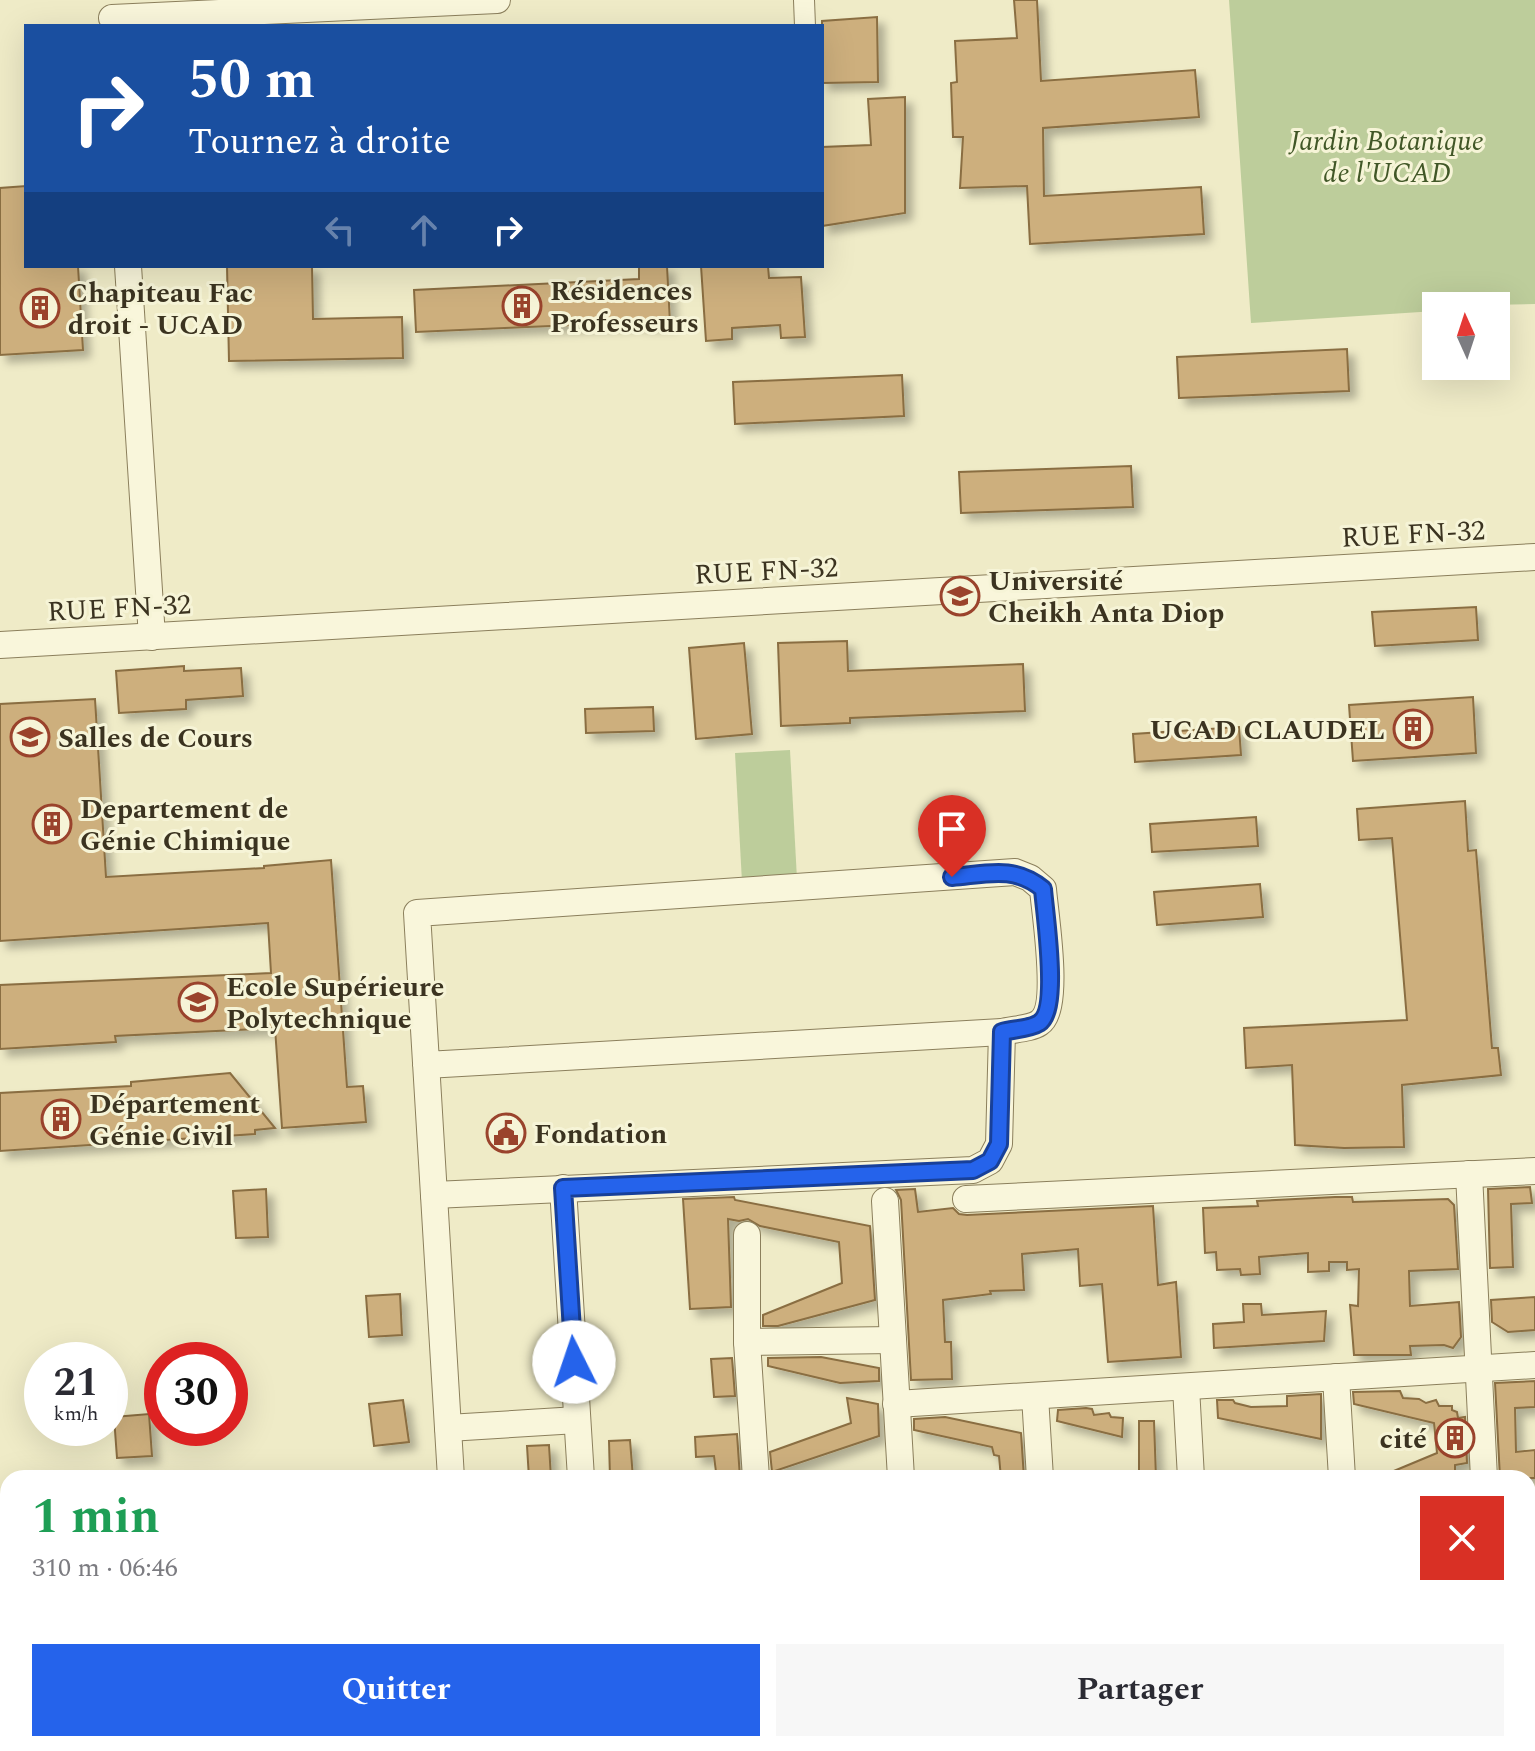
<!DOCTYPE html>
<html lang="fr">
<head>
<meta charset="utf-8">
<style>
  :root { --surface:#fff; --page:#f7f7f7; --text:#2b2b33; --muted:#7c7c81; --accent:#2563eb }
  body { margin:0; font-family:Spectral,serif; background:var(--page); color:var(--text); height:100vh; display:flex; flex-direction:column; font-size:30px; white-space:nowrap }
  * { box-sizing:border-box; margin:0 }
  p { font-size:26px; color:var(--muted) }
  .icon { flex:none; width:44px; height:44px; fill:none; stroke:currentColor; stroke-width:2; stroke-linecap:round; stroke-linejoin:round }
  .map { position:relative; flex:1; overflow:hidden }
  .drawer { position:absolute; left:0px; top:1470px; width:1536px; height:282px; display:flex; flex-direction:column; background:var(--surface); border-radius:24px 24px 0 0; box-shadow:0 8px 32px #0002 }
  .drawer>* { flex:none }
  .guide { position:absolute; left:24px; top:24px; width:800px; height:244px; border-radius:0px; box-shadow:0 8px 32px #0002; background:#1a4fa0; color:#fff; overflow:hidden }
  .needle { width:52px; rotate:357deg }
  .buttons { position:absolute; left:1422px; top:292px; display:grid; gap:16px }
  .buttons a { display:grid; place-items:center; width:88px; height:88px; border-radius:0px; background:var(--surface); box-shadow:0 8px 32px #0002; font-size:40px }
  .speed { position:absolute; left:24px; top:1342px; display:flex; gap:16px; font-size:40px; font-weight:700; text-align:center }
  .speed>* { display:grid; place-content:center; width:104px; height:104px; border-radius:50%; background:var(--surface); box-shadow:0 8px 32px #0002; line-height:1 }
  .speed small { font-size:20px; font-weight:400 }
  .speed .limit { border:12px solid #d22; background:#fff; color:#111 }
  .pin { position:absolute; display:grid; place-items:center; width:68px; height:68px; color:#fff; margin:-82px -34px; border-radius:50% 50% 50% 0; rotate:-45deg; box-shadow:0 0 8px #0007 }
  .pin .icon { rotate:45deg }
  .me { position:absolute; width:88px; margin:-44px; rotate:356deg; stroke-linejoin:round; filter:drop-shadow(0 0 6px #0008) }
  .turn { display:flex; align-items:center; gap:28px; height:168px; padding:0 32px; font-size:36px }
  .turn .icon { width:104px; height:104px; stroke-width:2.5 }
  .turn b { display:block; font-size:56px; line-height:68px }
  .lanes { display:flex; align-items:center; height:76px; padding:0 32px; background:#0003; justify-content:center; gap:40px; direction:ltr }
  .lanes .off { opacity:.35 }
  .round { display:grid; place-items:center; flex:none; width:84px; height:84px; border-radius:0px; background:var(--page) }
  .summary { display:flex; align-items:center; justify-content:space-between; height:136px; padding:0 32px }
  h1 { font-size:48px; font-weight:700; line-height:60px; color:#1e9e55 }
  .primary-button { display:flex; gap:16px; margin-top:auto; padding:16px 32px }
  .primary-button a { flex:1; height:92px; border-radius:0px; background:var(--accent); color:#fff; font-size:32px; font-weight:700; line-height:92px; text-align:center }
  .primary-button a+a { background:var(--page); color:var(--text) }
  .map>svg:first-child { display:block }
  .green { fill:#bdcd9b }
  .building { fill:#cdaf7d; stroke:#8a6e42; stroke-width:2; filter:url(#shadow) }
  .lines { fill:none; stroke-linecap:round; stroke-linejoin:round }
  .pedestrian-casing { stroke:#8b7f5c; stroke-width:22 }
  .minor-casing { stroke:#8b7f5c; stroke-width:28 }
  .pedestrian { stroke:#f9f6db; stroke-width:20 }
  .minor { stroke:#f9f6db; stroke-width:26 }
  .route-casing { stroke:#184099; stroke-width:20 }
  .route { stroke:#2563eb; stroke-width:14 }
  .labels { text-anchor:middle; stroke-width:6; stroke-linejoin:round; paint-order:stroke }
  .park-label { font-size:28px; font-style:italic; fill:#415727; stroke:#f6f4d7 }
  .poi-label { font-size:28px; font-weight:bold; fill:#3b3320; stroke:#f6f4d7; text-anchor:start }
  .street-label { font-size:28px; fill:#3b3320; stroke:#f6f4d7 }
</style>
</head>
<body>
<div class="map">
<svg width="1535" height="1751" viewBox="0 0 1535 1751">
  <defs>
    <filter id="shadow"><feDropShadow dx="7" dy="7" stdDeviation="4" flood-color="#0004"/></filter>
  </defs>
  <rect width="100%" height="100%" fill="#efebc7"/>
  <g class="green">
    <path d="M1229 0H1535V304L1436 306V311L1251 323Z"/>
    <path d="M790 750 797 879 742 882 735 753Z"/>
    <path d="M920 1744H1107L1113 1751H921Z"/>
  </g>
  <g class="building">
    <path d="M1014 0H1037L1041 81 1195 70 1199 117 1043 128 1044 196 1201 187 1204 234 1030 244 1027 186 960 188 963 137H953L951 83 957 82 955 41 1017 38Z"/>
    <path d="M877 17 878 82 822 83V21Z"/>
    <path d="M905 97V213L822 226V147L871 145 868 99Z"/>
    <path d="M26 186V266H78L83 350 0 355V188Z"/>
    <path d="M227 266H312L313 319 402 317 403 358 229 361Z"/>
    <path d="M639 266H667L670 323 641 324V322L416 332 414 290 639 279Z"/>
    <path d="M701 266H768L769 278 801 277 805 337 781 338 780 325 732 328V339L706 341Z"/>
    <path d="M1347 349 1349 391 1179 398 1177 357Z"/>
    <path d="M902 375 904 416 735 424 733 382Z"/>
    <path d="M1131 466 1133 507 961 513 959 472Z"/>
    <path d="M1476 607 1478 640 1375 646 1372 612Z"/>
    <path d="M847 641 848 671 1023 664 1025 711 850 718V723L781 726 778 643Z"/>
    <path d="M744 643 752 734 696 739 689 648Z"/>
    <path d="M184 666V671L241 668 243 696 186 700V709L119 713 116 671Z"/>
    <path d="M1473 697 1476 753 1353 761 1349 705Z"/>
    <path d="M95 699 106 877 264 868V866L331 860 347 1087 363 1086 366 1122 282 1128 275 1028 115 1036 116 1042 0 1049V985L271 973 268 923 0 941V704Z"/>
    <path d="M653 707 654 731 586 733 585 709Z"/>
    <path d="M1239 727 1241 755 1135 762 1133 734Z"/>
    <path d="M1465 801 1468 851 1476 850 1492 1048H1498L1501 1075 1402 1085 1404 1147 1344 1148 1295 1145 1292 1065 1246 1068 1244 1028 1407 1020 1392 838 1359 840 1357 809Z"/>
    <path d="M1256 817 1258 846 1152 852 1150 824Z"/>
    <path d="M1260 884 1263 917 1157 925 1154 892Z"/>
    <path d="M230 1073 275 1128 255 1130V1134L0 1151V1093L131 1086V1082Z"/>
    <path d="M1530 1187 1532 1203 1511 1204 1513 1267 1490 1268 1488 1189Z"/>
    <path d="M266 1189 268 1237 236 1238 233 1191Z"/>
    <path d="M915 1189 918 1212 953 1208 959 1214 967 1215 1153 1206 1158 1285 1176 1282 1181 1357 1108 1362 1102 1284 1080 1286 1078 1249 1022 1254 1024 1290 990 1291 991 1294 943 1300 945 1342H951L952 1379 911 1380 901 1200 896 1190Z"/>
    <path d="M734 1197 735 1200 870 1226 875 1300 778 1326H763V1315L842 1283 839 1242 760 1226 748 1219 739 1221 728 1219 731 1307 690 1309 683 1199Z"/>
    <path d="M1335 1197H1352L1353 1202 1448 1199 1454 1205 1458 1269 1409 1271 1410 1306 1459 1302 1461 1337 1453 1348 1444 1345 1410 1346 1411 1355H1354L1350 1305 1358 1306 1359 1269 1347 1270V1262H1329V1271L1308 1272V1253L1259 1257 1260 1274 1241 1275 1240 1269 1217 1270 1216 1252 1205 1253 1203 1208 1258 1206 1257 1201Z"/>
    <path d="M400 1294 402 1335 369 1337 366 1296Z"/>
    <path d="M1535 1297V1330L1508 1332 1492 1322 1491 1300Z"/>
    <path d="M1243 1304H1261L1262 1315 1326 1311 1324 1341 1214 1348 1213 1324 1244 1322Z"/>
    <path d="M821 1357 879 1368V1381L840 1383 768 1366V1358Z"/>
    <path d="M732 1358 735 1396 714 1397 711 1359Z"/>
    <path d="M1535 1381V1407L1515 1408 1516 1452 1535 1450V1478H1500L1495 1383Z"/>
    <path d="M1400 1391 1403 1398 1419 1399 1426 1403 1436 1400 1439 1406H1452V1410L1457 1412 1458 1418 1465 1417 1467 1463 1455 1465V1472L1441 1471 1440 1475 1427 1476V1478H1377L1437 1453 1434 1423 1354 1404 1353 1392Z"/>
    <path d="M1321 1394V1439L1218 1418 1217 1400H1233L1235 1403 1251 1407 1287 1406V1396Z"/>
    <path d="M847 1398 878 1404 879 1436 772 1472 770 1452 851 1423Z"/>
    <path d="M403 1400 409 1442 374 1446 369 1404Z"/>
    <path d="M1086 1408 1092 1409 1094 1415 1109 1413 1111 1417 1123 1418 1122 1437 1057 1421 1058 1410Z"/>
    <path d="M149 1414 152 1456 117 1458 114 1417Z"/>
    <path d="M945 1417 1021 1433 1024 1478H1001L999 1456 994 1455 992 1447 914 1430V1419Z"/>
    <path d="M1139 1421H1154L1156 1478H1139Z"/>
    <path d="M737 1434 740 1478H706L705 1476 716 1472 714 1456 696 1457 695 1437Z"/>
    <path d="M630 1440 633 1478H610L609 1441Z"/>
    <path d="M549 1445 551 1478H529L527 1446Z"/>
  </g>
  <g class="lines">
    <defs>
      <path id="pedestrian" d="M804 0 805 26"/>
      <g id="minor">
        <path d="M112 18 497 0"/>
        <path d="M128 266 152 637"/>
        <path d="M0 645 1535 557"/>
        <path d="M426 1065 1002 1032C1013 1029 1030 1029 1039 1023 1061 1009 1045 915 1043 889L1030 878 1015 872 417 913 451 1478"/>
        <path d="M1469 1174 1484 1478"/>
        <path d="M563 1188 581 1478"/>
        <path d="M434 1195 973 1170 990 1161 999 1144 1002 1032"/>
        <path d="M966 1199 1535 1171"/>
        <path d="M885 1201 901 1478"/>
        <path d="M747 1235V1342L756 1478"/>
        <path d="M747 1342 893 1340"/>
        <path d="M1336 1377 1342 1478"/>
        <path d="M1186 1387 1191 1478"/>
        <path d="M1035 1396 1040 1478"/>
        <path d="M896 1404 1535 1365"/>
        <path d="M448 1428 577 1420"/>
        <path d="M1528 1731H1535"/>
        <path d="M51 1744 52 1751"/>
        <path d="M246 1744V1751"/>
        <path d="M466 1744 467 1751"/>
        <path d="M598 1744 599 1751"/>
        <path d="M772 1744V1751"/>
        <path d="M917 1744V1751"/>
        <path d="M1121 1744 1127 1751"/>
        <path d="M1358 1744 1359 1751"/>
        <path d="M132 1751 144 1744"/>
        <path d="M1144 1751 1281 1744"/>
      </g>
    </defs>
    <use href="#pedestrian" class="pedestrian-casing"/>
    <use href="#minor" class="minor-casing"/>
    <use href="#pedestrian" class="pedestrian"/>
    <use href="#minor" class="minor"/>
  </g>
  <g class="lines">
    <defs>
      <path id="route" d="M574 1362 563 1188 973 1170 990 1161 999 1144 1002 1032C1012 1029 1030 1029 1039 1023 1060 1010 1045 915 1043 889 1014 865 987 874 952 877"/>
    </defs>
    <use href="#route" class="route-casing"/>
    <use href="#route" class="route"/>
  </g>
  <defs>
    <symbol id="building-ring" viewBox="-11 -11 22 22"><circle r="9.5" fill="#f6f4d7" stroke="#9a432c" stroke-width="1.5"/><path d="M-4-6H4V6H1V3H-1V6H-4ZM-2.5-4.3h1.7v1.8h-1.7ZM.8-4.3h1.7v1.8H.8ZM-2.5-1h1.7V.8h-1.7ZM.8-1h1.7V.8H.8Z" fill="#9a432c"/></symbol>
    <symbol id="university-ring" viewBox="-11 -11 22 22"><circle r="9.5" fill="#f6f4d7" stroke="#9a432c" stroke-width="1.5"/><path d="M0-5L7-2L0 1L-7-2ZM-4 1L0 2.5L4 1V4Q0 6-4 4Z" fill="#9a432c"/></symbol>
    <symbol id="civic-ring" viewBox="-11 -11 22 22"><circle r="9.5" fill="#f6f4d7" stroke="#9a432c" stroke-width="1.5"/><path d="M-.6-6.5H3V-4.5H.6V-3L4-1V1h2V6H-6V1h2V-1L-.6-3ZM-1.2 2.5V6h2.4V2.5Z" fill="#9a432c"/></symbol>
  </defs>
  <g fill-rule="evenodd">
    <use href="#building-ring" x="500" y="284" width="44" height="44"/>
    <use href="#building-ring" x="18" y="286" width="44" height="44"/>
    <use href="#university-ring" x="938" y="574" width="44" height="44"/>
    <use href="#building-ring" x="1391" y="707" width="44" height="44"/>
    <use href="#university-ring" x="8" y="715" width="44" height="44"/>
    <use href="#building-ring" x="30" y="802" width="44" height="44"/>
    <use href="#university-ring" x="176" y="980" width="44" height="44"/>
    <use href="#building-ring" x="39" y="1097" width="44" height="44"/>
    <use href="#civic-ring" x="484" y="1111" width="44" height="44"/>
    <use href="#building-ring" x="1433" y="1416" width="44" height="44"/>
  </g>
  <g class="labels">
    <g class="park-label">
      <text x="1387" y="150">Jardin Botanique<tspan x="1387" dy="32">de l'UCAD</tspan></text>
    </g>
    <g class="poi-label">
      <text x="550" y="300">Résidences<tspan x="550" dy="32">Professeurs</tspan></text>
      <text x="68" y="302">Chapiteau Fac<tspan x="68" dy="32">droit - UCAD</tspan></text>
      <text x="988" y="590">Université<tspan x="988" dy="32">Cheikh Anta Diop</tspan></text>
      <text x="1385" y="739" text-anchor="end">UCAD CLAUDEL</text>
      <text x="58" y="747">Salles de Cours</text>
      <text x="80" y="818">Departement de<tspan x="80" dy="32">Génie Chimique</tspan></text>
      <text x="226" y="996">Ecole Supérieure<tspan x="226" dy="32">Polytechnique</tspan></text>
      <text x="89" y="1113">Département<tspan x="89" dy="32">Génie Civil</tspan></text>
      <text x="534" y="1143">Fondation</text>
      <text x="1427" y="1448" text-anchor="end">cité</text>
    </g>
    <g class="street-label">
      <text transform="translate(1413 533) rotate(-3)" y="10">RUE FN-32</text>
      <text transform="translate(766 570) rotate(-3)" y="10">RUE FN-32</text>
      <text transform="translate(119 607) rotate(-3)" y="10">RUE FN-32</text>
    </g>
  </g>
</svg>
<div class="buttons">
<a><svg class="needle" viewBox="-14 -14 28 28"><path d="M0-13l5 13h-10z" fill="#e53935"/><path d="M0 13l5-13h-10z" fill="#7c7c81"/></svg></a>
</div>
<div class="speed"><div>21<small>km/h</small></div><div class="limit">30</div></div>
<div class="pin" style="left:952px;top:877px;background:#d93025"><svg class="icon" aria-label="arrive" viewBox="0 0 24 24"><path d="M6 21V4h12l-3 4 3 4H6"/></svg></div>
<svg class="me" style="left:574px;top:1362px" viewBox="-20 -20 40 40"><circle r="19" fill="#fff"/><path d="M0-13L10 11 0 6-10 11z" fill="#2563eb"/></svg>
<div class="guide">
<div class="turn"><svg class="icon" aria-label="right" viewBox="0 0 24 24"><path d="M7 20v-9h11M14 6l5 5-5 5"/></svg><div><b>50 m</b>Tournez à droite</div></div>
<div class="lanes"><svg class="icon off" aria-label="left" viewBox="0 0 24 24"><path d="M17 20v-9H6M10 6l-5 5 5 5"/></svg><svg class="icon off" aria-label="ahead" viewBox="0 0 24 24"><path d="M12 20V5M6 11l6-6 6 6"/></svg><svg class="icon" aria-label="right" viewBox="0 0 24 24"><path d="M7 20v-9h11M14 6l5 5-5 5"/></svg></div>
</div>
<section class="drawer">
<div class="summary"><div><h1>1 min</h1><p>310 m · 06:46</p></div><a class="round" style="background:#d93025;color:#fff"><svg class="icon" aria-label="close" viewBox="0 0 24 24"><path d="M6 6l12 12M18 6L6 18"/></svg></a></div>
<div class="primary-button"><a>Quitter</a><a>Partager</a></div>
</section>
</div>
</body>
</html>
